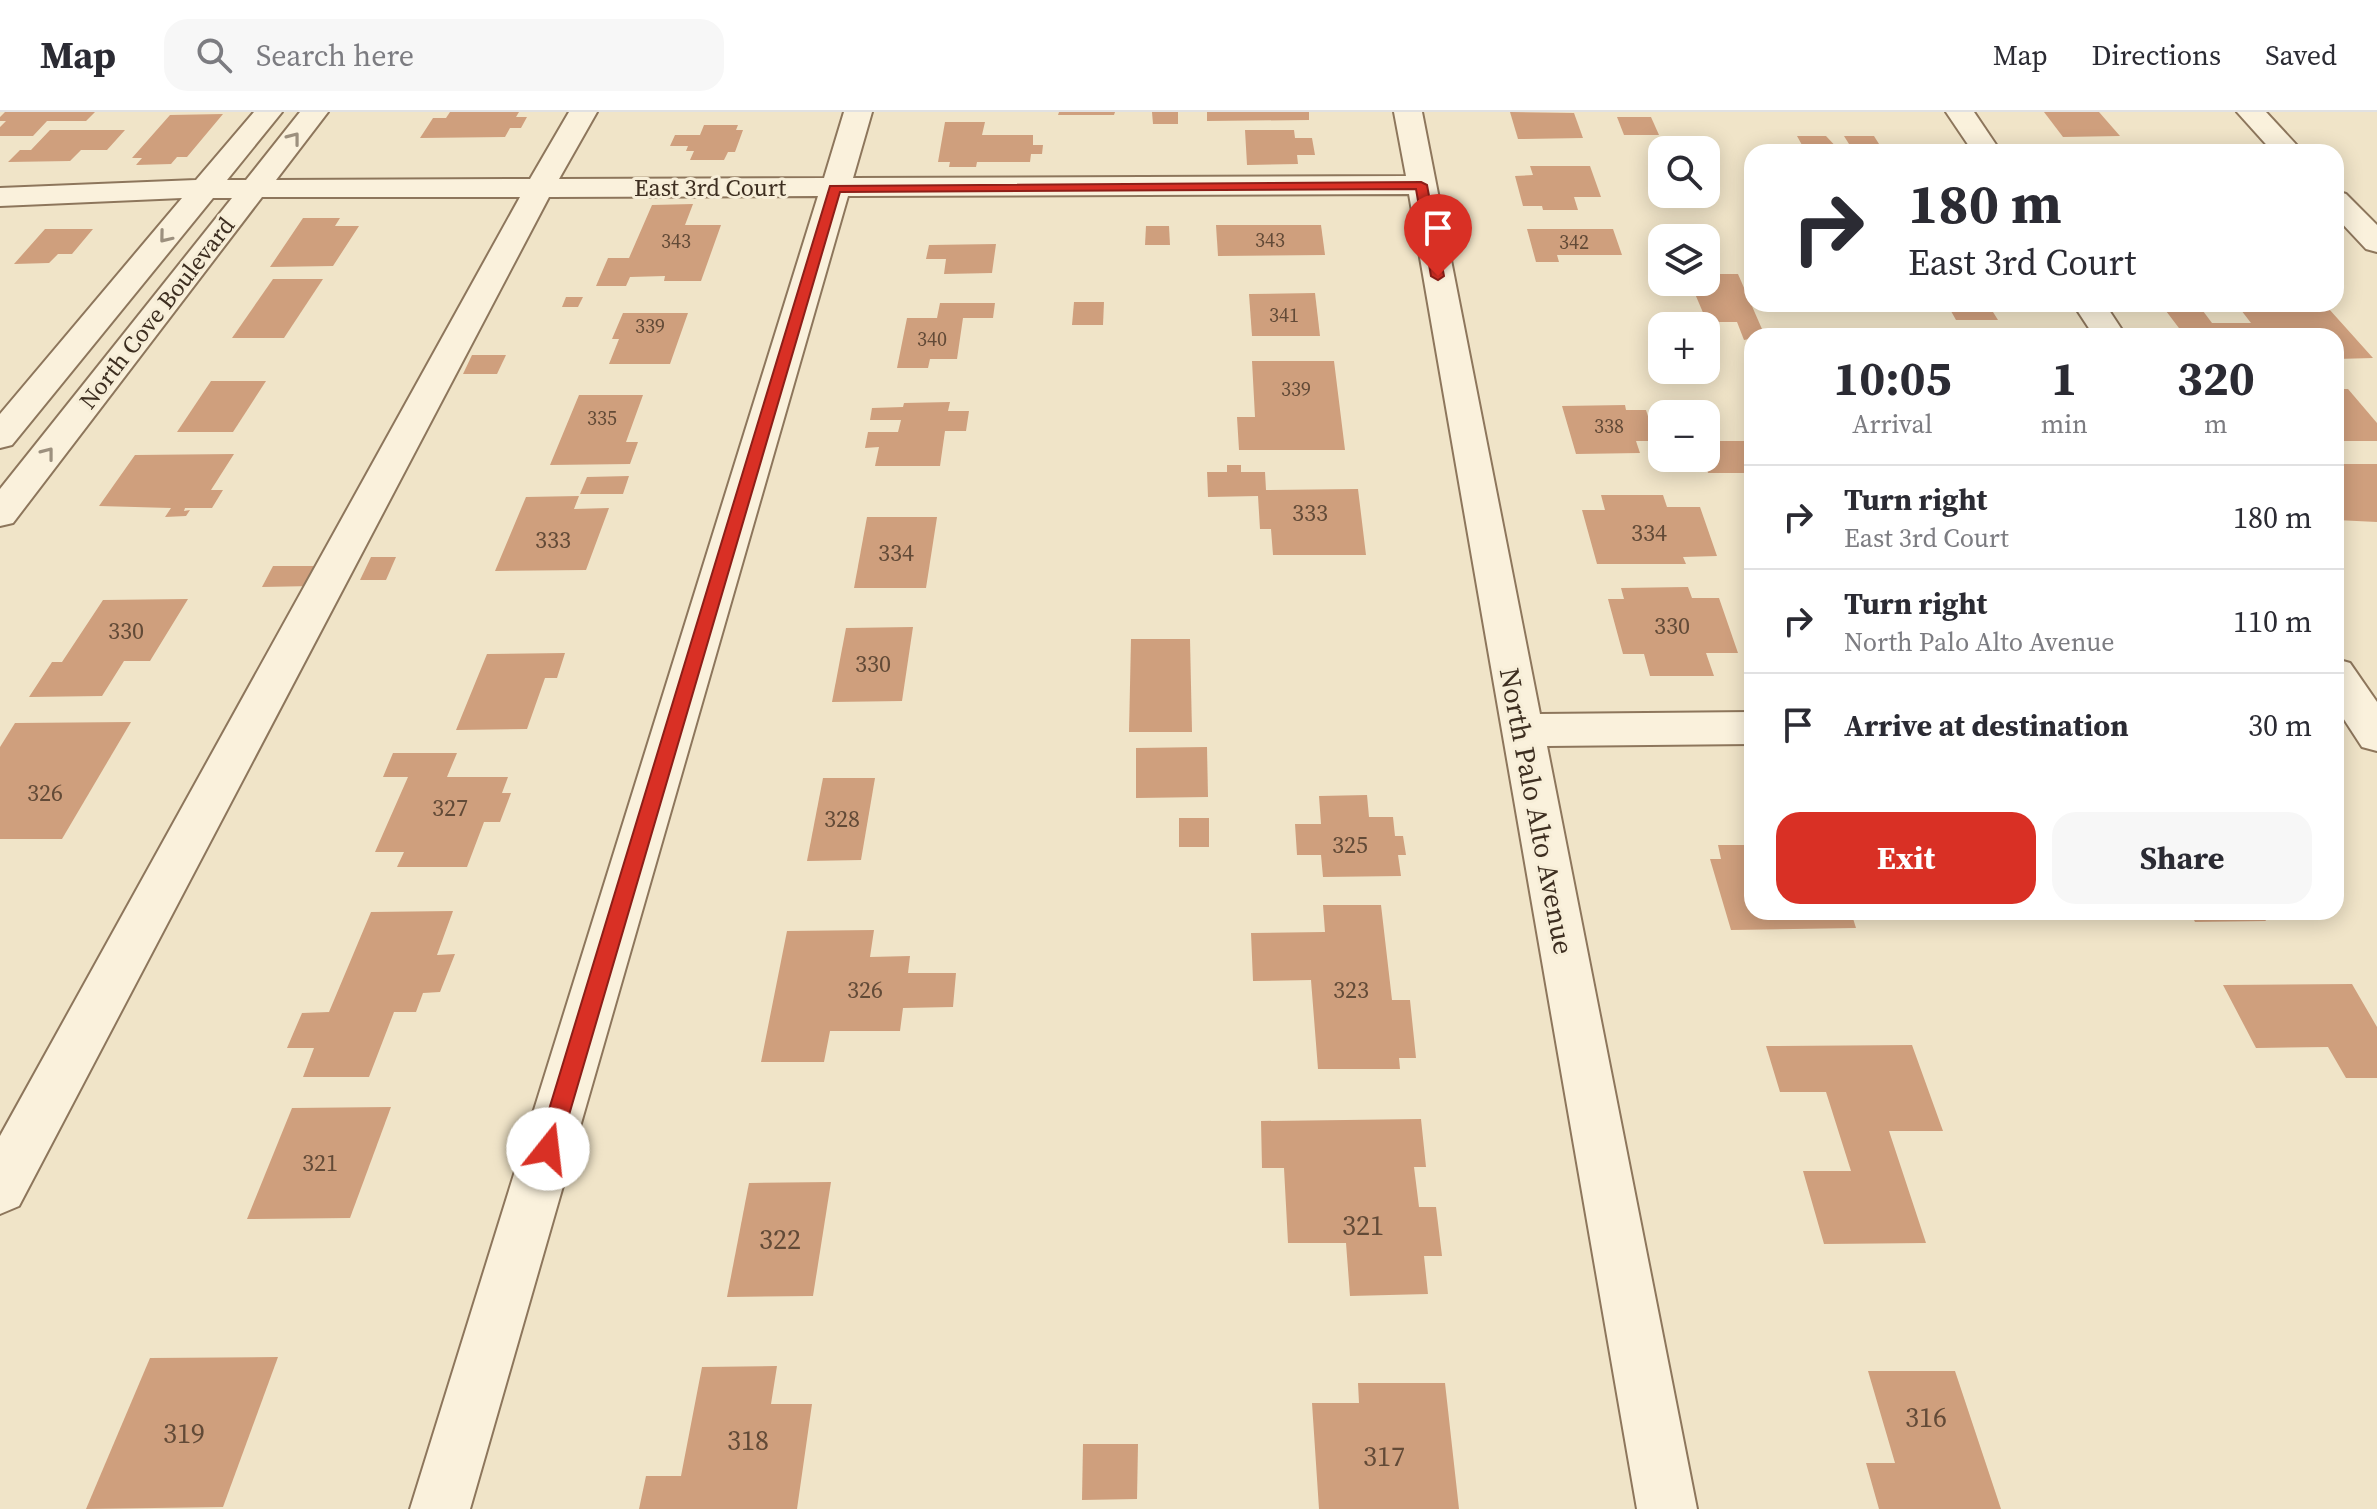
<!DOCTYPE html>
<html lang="en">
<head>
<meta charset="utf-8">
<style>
  :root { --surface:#fff; --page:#f7f7f7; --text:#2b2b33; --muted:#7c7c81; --line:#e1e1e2; --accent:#d93025 }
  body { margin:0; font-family:"Source Serif 4",serif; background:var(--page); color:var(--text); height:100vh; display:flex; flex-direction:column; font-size:30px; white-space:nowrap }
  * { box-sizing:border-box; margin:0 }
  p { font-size:26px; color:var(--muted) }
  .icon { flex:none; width:44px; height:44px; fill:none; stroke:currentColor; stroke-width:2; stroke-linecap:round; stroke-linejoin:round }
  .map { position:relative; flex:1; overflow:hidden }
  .drawer { position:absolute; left:1744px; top:216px; width:600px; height:592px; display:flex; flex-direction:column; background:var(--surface); border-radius:24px; box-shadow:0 4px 20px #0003 }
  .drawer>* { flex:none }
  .banner { position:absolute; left:1744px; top:32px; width:600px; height:168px; border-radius:24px; box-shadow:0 4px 20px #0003; background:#fff; color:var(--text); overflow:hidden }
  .controls { position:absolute; left:1648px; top:24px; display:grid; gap:16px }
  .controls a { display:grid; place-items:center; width:72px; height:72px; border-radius:16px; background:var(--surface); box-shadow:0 4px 20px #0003; font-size:40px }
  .pin { position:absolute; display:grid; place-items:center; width:68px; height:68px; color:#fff; margin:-82px -34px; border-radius:50% 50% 50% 0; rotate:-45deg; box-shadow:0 0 8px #0007 }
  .pin .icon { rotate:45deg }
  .me { position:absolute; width:88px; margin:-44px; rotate:16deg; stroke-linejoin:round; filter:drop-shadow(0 0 6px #0008) }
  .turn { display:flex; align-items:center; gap:28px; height:168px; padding:0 32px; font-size:36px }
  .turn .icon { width:104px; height:104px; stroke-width:2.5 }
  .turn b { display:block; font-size:56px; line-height:68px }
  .eta { display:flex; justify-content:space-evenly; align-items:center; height:136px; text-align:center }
  .eta b { font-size:48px; font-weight:700; line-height:56px }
  .primary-button { display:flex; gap:16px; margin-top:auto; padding:16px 32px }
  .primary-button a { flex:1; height:92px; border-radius:24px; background:var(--accent); color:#fff; font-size:32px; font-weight:700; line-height:92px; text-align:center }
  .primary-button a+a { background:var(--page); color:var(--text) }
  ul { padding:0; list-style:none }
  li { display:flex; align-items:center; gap:24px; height:104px; padding:0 32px; border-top:2px solid var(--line) }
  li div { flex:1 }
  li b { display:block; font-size:30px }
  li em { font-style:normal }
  header { display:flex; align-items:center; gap:48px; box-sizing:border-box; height:112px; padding:0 40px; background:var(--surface); border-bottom:2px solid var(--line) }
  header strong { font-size:38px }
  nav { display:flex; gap:44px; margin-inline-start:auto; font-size:28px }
  .search { width:560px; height:72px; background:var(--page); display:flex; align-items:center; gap:20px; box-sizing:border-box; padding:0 28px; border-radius:24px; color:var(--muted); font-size:30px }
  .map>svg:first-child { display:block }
  .building { fill:#cf9f7d }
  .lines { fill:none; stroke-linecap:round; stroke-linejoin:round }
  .minor-casing { stroke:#8d765c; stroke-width:4 }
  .minor { fill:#faf1dc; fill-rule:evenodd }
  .oneway { stroke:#9c907e }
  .route { fill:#d93025; stroke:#8d1f18; stroke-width:2 }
  .labels { text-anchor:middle; stroke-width:6; stroke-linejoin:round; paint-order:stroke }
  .far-number-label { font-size:20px; fill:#624a37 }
  .far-street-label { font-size:24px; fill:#3d2e20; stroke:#f7eed8 }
  .number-label { font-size:24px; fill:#624a37 }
  .street-label { font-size:28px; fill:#3d2e20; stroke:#f7eed8 }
  .near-number-label { font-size:28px; fill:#624a37 }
</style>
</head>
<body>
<header>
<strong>Map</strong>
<div class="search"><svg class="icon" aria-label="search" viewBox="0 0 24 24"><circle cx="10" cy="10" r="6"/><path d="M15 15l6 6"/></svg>Search here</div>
<nav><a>Map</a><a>Directions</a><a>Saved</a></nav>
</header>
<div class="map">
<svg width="2377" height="1397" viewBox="0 0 2377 1397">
  <rect width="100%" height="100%" fill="#f0e4c8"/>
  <g class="building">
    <path d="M5 0H95L86 9H47L33 24H0V15L6 9H0V5Z"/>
    <path d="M450 0H519L516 5H527L521 16H510L505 25 420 26 433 6H446Z"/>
    <path d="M1059 0H1115L1114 3H1058Z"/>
    <path d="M1152 0H1178V12H1153Z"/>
    <path d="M1207 0H1309V8L1207 9Z"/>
    <path d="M1510 0 1574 1 1583 26 1518 27Z"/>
    <path d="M2044 0H2099L2120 24 2063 25Z"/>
    <path d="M223 2 187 45H177L171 52 136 53 142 46H132L170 3Z"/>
    <path d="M1617 5H1651L1659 23H1624Z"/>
    <path d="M945 10H985L982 23H1033V33H1043L1042 42H1031L1030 50H977L976 55H949L950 50H938Z"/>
    <path d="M704 13H738L736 18H743L735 40H728L724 48H690L694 39H686L688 34H670L675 23H700Z"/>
    <path d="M50 18H125L107 38H81L70 49 8 50 20 38H31Z"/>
    <path d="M1245 18H1294L1295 26H1312L1315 43H1297L1298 52 1247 53Z"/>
    <path d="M1797 24H1826L1841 40H1791L1788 33H1802Z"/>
    <path d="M1844 24H1874L1884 40H1854Z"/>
    <path d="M1530 54H1590L1601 85H1574L1578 98H1543L1542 94H1523L1515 64 1533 63Z"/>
    <path d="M693 92 685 113H721L701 169H664L665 164 630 165 626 174H596L608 146H629L652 93Z"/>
    <path d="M303 106H340L335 114H359L333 154 270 155Z"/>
    <path d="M1216 113H1321L1325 143 1218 144Z"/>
    <path d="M1146 114H1169L1170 133H1145Z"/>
    <path d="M45 117H93L72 142H58L49 151 14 152Z"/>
    <path d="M1527 117H1613L1622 143H1557L1559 150H1536Z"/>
    <path d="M996 132 992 161 944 162 946 147H926L929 133Z"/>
    <path d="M1706 162H1738L1765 224 1744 228 1737 210H1707L1690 170H1706Z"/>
    <path d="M273 167H323L284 226H232Z"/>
    <path d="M1315 181 1320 224H1252L1249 182Z"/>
    <path d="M566 185H583L578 195H562Z"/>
    <path d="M1074 190H1104L1103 213H1072Z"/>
    <path d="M940 191H995L993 206H963L957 247H930L928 256H897L907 206H937Z"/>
    <path d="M1947 192H1988L1998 208H1956Z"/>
    <path d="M2163 195H2200L2212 211H2251L2241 198 2329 197 2373 246 2336 247V224H2185Z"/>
    <path d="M623 201H688L670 252H609L619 227H612Z"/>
    <path d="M472 243H506L497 262H463Z"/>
    <path d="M1252 249H1334L1345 338H1239L1237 305H1255Z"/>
    <path d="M211 269H266L233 320H177Z"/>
    <path d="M2336 277H2348L2377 311V329H2336Z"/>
    <path d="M579 283H643L626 330H638L630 352 550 353Z"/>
    <path d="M950 290 948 299H969L966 319H945L940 354H875L879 335 865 336 868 320H898L901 308H870L872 296 903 295 904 291Z"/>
    <path d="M1625 293 1626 298H1646L1656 329H1636L1640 341 1576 342 1562 294Z"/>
    <path d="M1706 329H1752V361H1708L1703 346H1706Z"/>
    <path d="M234 342 211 378H223L212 396H185L184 399 190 398 186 404 165 405 171 396 99 394 135 343Z"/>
    <path d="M2336 352H2377V410L2336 408Z"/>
    <path d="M1227 353H1241V360H1265L1266 378 1358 377 1366 443H1273L1271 417H1260L1258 384 1208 385 1207 360H1227Z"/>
    <path d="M629 364 623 382H580L587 365Z"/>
    <path d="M1601 383H1663L1667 395H1700L1717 444 1683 445 1686 452H1597L1582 398H1605Z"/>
    <path d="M579 384 574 397 609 396 586 458 495 459 526 385Z"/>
    <path d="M867 405H937L926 476H854Z"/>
    <path d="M371 445H396L386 468H360Z"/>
    <path d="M273 454H324L313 474 262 475Z"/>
    <path d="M1688 475 1692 486H1719L1738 541H1706L1714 564H1650L1644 542H1623L1608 487H1624L1621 476Z"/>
    <path d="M188 487 150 549H124L102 584 29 585 52 550H62L103 488Z"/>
    <path d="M913 515 902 589 832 590 846 516Z"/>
    <path d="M1131 527H1190L1192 620H1129Z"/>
    <path d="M565 541 557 566H545L527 617 456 618 487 542Z"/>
    <path d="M131 610 62 727H0V635L15 611Z"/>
    <path d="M1207 635 1208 685 1136 686V636Z"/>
    <path d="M393 641H457L447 665H508L502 681H511L500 710H484L467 755H397L404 740H375L408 665H383Z"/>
    <path d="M823 666H875L861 748 807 749Z"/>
    <path d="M1367 683 1369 705H1393L1395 724H1403L1406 743H1398L1401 764 1323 765 1321 743H1297L1295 712H1321L1319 684Z"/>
    <rect x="1179" y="706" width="30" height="29"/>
    <path d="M1718 733H1752V800H1851L1856 816 1731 818 1710 747H1721Z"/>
    <path d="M1323 793H1381L1392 888H1410L1416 946H1399L1400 957H1318L1311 868 1253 869 1251 821 1325 820Z"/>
    <path d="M453 799 437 843 455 842 440 880 423 881 416 900H394L369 965H303L314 936H287L302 901 329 900 371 800Z"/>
    <path d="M2190 800H2261L2266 809 2195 810Z"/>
    <path d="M874 818 870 845 910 844 908 861H956L953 895 903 896 900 919H830L824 950H761L787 819Z"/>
    <path d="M2352 872 2377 915V966H2346L2328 935 2256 936 2223 873Z"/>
    <path d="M1912 933 1943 1019H1889L1926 1131 1824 1132 1803 1059H1851L1826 980H1780L1766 934Z"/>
    <path d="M391 995 350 1106 247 1107 292 996Z"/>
    <path d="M1421 1007 1426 1055H1414L1419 1095H1436L1442 1144H1424L1428 1182 1350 1184 1346 1131H1288L1284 1056H1262L1261 1009Z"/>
    <path d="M831 1070 813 1184 727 1185 749 1071Z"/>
    <path d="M278 1245 223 1395 86 1397 150 1246Z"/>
    <path d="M777 1254 771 1292H812L797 1397H639L646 1364H681L702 1255Z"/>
    <path d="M1868 1259H1955L2001 1397H1879L1866 1351H1895Z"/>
    <path d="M1358 1271H1445L1459 1397H1319L1312 1291H1359Z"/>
    <path d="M1083 1332H1138L1137 1387 1082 1388Z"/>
  </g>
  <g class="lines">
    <defs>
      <g id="minor">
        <path d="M254 0H282L227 68H246L300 0H328L276 68 530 67 569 0H597L559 67 824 66 844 0H872L853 66 1406 64 1394 0H1422L1540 602 1752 600V632L1547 634 1697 1397H1637L1409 82 848 84 470 1397H410L818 84 549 85 19 1094 0 1102V1024L520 85H262L13 411 0 414V377L232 86H213L12 333 0 336V302L182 86 0 94V76L196 68Z"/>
        <path d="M1946 0H1974L2001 40H1973Z"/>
        <path d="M2237 0H2266L2303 40H2273Z"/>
        <path d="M2336 79 2346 82 2377 113V140L2366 137 2336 105Z"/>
        <path d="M2073 192H2105L2126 224H2094Z"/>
        <path d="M2336 547 2350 551 2377 590V639L2362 635 2336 595Z"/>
      </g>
    </defs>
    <use href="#minor" class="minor-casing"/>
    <use href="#minor" class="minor"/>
  </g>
  <defs><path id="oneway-chevron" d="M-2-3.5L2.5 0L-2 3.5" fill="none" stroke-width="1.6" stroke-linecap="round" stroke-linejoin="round" transform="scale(2)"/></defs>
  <g class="oneway">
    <use href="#oneway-chevron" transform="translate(294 26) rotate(-52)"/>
    <use href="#oneway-chevron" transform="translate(165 125) rotate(129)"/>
    <use href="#oneway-chevron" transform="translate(48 341) rotate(-52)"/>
  </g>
  <path class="route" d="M1421 70 1427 73 1444 164 1438 168 1431 164 1416 77 840 80 559 1037 556 1044 548 1047 540 1044 537 1037 830 74Z"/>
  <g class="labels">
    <g class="far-number-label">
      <text x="1270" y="135">343</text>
      <text x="676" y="136">343</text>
      <text x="1574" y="137">342</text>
      <text x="1284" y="210">341</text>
      <text x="650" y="221">339</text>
      <text x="932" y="234">340</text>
      <text x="1296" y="284">339</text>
      <text x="602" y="313">335</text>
      <text x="1609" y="321">338</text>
    </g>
    <g class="far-street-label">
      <text x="710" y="84">East 3rd Court</text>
      <text transform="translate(157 201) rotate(-52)" y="8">North Cove Boulevard</text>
    </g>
    <g class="number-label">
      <text x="1310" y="409">333</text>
      <text x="1649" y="429">334</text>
      <text x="553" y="436">333</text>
      <text x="896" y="449">334</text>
      <text x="1672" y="522">330</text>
      <text x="126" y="527">330</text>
      <text x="873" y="560">330</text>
      <text x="45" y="689">326</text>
      <text x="450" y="704">327</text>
      <text x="842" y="715">328</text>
      <text x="1350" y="741">325</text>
      <text x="865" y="886">326</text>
      <text x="1351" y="886">323</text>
      <text x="320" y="1059">321</text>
    </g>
    <g class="street-label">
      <text transform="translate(1537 699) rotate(79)" y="10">North Palo Alto Avenue</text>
    </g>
    <g class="near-number-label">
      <text x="1363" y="1123">321</text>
      <text x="780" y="1137">322</text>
      <text x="1926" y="1315">316</text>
      <text x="184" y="1331">319</text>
      <text x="748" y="1338">318</text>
      <text x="1384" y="1354">317</text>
    </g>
  </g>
</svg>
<div class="controls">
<a><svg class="icon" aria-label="search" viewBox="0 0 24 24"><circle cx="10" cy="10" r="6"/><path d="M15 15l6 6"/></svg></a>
<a><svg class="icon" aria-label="layers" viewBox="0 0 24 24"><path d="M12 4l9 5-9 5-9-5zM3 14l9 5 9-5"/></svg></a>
<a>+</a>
<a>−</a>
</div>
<div class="pin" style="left:1438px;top:164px;background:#d93025"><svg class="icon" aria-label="arrive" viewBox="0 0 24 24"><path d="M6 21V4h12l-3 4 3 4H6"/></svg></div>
<svg class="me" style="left:548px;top:1037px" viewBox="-20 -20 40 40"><circle r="19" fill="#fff"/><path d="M0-13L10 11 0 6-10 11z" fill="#d93025"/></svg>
<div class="banner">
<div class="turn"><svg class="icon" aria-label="right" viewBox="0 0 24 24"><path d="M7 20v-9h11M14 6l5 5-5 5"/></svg><div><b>180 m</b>East 3rd Court</div></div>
</div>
<section class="drawer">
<div class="eta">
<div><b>10:05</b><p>Arrival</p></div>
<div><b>1</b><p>min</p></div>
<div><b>320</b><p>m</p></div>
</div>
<ul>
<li><svg class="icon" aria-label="right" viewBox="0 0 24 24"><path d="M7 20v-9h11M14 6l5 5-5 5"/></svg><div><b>Turn right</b><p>East 3rd Court</p></div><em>180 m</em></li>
<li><svg class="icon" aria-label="right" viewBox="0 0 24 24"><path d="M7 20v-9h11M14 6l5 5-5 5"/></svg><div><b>Turn right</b><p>North Palo Alto Avenue</p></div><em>110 m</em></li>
<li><svg class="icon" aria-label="arrive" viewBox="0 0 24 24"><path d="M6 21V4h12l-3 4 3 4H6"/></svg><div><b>Arrive at destination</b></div><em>30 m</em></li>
</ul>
<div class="primary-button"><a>Exit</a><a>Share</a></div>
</section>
</div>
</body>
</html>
